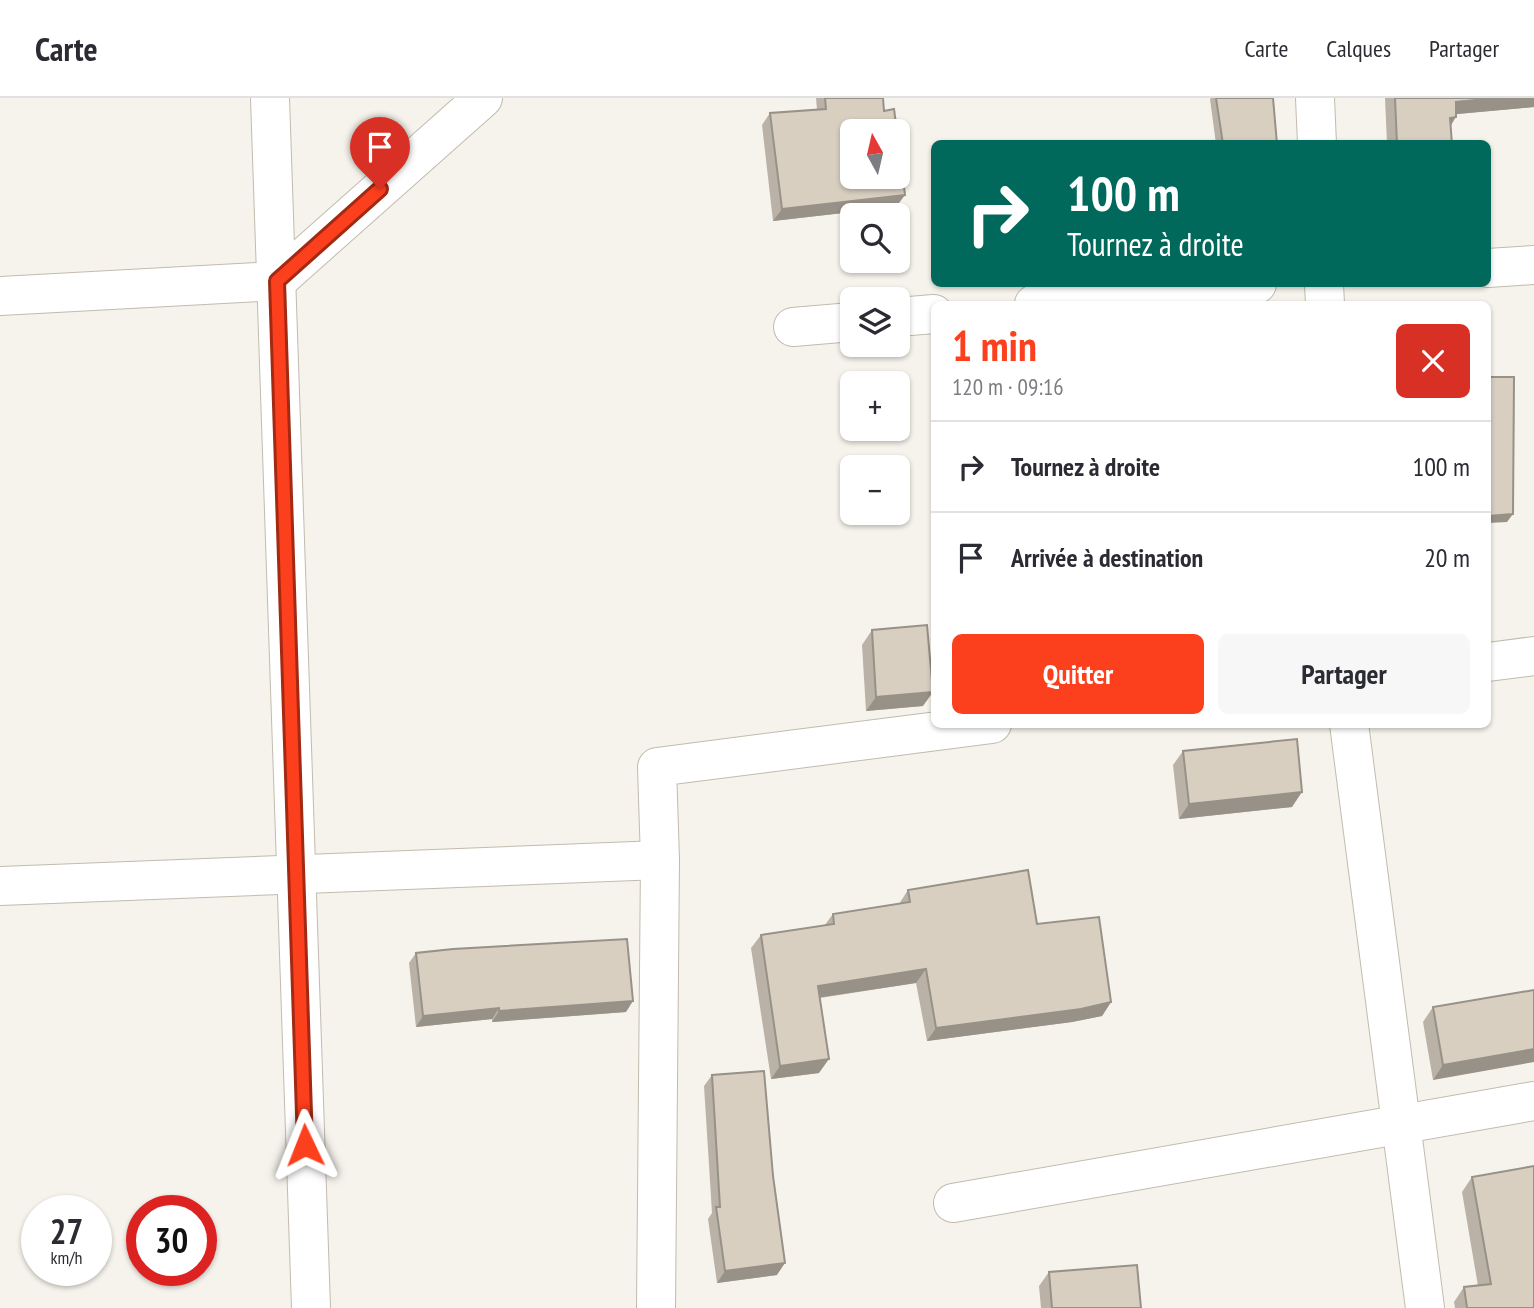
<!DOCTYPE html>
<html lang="fr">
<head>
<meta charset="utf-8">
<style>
  :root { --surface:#fff; --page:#f7f7f7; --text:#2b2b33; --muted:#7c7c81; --line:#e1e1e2; --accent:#fc3f1d }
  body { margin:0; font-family:"PT Sans Narrow",sans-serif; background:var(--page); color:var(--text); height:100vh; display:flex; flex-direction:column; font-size:26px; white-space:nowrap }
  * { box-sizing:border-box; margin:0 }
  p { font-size:23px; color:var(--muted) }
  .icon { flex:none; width:38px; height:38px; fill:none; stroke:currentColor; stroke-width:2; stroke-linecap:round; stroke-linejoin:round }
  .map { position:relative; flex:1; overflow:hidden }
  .details { position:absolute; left:931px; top:203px; width:560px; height:427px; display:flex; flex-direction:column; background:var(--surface); border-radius:10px; box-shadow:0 2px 5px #0004 }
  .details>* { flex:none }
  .guide { position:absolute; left:931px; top:42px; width:560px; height:147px; border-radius:10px; box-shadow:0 2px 5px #0004; background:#00695c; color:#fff; overflow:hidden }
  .needle { width:46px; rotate:352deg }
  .controls { position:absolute; left:840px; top:21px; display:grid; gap:14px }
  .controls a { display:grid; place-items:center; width:70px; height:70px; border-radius:10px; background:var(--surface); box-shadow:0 2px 5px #0004; font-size:35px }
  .speed { position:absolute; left:21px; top:1097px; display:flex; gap:14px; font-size:35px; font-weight:700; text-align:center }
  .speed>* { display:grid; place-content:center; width:91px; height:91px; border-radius:50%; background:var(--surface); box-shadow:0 2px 5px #0004; line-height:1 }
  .speed small { font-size:18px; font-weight:400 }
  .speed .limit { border:10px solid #d22; background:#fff; color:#111 }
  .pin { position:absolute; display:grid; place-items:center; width:60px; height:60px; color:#fff; margin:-72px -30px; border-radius:50% 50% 50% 0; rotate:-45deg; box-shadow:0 0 7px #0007 }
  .pin .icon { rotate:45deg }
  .me { position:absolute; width:77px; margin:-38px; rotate:358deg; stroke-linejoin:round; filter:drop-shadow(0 0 5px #0008) }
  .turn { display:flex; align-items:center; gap:24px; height:147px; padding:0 21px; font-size:32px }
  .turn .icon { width:91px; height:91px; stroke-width:2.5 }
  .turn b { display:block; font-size:49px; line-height:60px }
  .round { display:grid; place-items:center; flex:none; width:74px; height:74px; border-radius:10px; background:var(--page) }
  .overview { display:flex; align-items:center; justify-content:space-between; height:119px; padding:0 21px }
  h1 { font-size:42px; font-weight:700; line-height:52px; color:var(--accent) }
  .action { display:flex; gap:14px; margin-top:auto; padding:14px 21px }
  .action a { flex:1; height:80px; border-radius:10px; background:var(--accent); color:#fff; font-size:28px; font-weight:700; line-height:80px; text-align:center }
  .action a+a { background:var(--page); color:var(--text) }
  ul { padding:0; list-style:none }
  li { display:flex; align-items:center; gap:21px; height:91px; padding:0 21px; border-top:2px solid var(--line) }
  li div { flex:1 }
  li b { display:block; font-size:26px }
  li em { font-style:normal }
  header { display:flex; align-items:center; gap:42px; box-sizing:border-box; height:98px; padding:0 35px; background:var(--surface); border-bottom:2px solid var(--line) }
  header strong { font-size:33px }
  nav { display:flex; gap:38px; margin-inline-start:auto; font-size:24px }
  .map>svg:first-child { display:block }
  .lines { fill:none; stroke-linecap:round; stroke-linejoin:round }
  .minor-casing { stroke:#c2bbae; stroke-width:40 }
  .minor { stroke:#fff; stroke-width:38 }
  .wall { fill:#bab2a6 }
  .shaded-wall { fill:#979187 }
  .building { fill:#d8cfc1; stroke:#979187; stroke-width:2 }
  .route-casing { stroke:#a42913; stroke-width:18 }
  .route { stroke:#fc3f1d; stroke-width:12 }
</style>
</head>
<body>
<header>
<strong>Carte</strong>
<nav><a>Carte</a><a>Calques</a><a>Partager</a></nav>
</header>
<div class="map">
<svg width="1534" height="1210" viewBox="0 0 1534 1210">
  <rect width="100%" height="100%" fill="#f6f3ec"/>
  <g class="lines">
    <defs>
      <g id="minor">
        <path d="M270 0 311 1210"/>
        <path d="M1315 0 1317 46"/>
        <path d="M1488 170 1534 167"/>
        <path d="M1324 186 1325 206"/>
        <path d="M0 198 277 183 483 0"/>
        <path d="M1034 206 1257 186"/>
        <path d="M898 219 934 216"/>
        <path d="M793 229 852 224"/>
        <path d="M1488 564 1534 558"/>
        <path d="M1349 626 1425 1210"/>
        <path d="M0 788 660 762"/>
        <path d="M953 1105 1534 1003"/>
        <path d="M656 1210 660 762 657 669 992 626"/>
      </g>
    </defs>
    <use href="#minor" class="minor-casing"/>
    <use href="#minor" class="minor"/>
  </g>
  <g class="wall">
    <path d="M816 0H883L896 109 773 123 762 27 770 15 817 12Z"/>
    <path d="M1211 0H1273L1277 46H1216L1210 1Z"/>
    <path d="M1385 0H1534V9L1456 16 1451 28 1452 46H1387Z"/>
    <path d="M872 532 923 608 866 613 862 547Z"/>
    <path d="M1183 653 1292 709 1179 721 1173 667Z"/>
    <path d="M908 792 1037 826 1111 904 1102 918 1072 924 927 943 916 885 820 900 819 975 771 981 751 850 761 837 824 828 833 816 899 806Z"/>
    <path d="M416 855 626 914 492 924V921L416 929 409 865Z"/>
    <path d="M1534 892 1433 982 1423 924 1433 909Z"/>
    <path d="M712 977 777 1177 717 1185 708 1121 712 1115 704 988Z"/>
    <path d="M1472 1079 1534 1210H1455L1454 1204 1464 1189 1478 1188 1462 1094Z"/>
    <path d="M1049 1174 1141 1210H1041L1039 1188Z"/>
  </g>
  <g class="shaded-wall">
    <path d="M1496 0H1534V9L1447 17 1456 4Z"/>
    <path d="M1456 19 1447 33 1450 20Z"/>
    <path d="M905 97 896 109 773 123 782 111Z"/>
    <path d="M1513 416 1507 424 1488 425V418Z"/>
    <path d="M933 594 923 608 866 613 876 599Z"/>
    <path d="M1302 694 1292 709 1179 721 1189 706Z"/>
    <path d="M926 871 916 885 809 901 818 888Z"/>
    <path d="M633 903 626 914 492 924 499 913Z"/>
    <path d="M1111 904 1102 918 1072 924 927 943 936 930Z"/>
    <path d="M499 910 492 921 416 929 423 918Z"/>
    <path d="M1534 951V964L1433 982 1443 967Z"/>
    <path d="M829 961 819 975 771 981 780 968Z"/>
    <path d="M785 1165 777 1177 717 1185 725 1173Z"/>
  </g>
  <g class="building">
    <path d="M825 0H883L884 13 894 11 897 33H852V79H898V40L905 97 782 111 770 15 826 11Z"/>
    <path d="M1216 0H1273L1277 46H1223Z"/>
    <path d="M1395 0H1496L1456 4V19L1450 20 1452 46H1397Z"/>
    <path d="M1488 279H1514L1513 416 1488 418Z"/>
    <path d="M927 527 933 594 876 599 872 532Z"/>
    <path d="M1297 641 1302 694 1189 706 1183 653Z"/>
    <path d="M1028 772 1037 826 1099 819 1111 904 1081 911 936 930 926 871 818 888 829 961 780 968 761 837 834 826 833 816 910 804 908 792Z"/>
    <path d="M627 841 633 903 499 913V910L423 918 416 855 453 851Z"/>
    <path d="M1534 892V951L1443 967 1433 909Z"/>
    <path d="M764 973 773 1078 785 1165 725 1173 716 1109H720L712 977Z"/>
    <path d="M1534 1068V1210H1467L1464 1189 1491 1186 1472 1079Z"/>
    <path d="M1137 1167 1141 1210H1052L1049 1174Z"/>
  </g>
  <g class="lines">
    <defs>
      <path id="route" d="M305 1047 277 183 380 91"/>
    </defs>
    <use href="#route" class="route-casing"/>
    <use href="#route" class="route"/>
  </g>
</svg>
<div class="controls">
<a><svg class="needle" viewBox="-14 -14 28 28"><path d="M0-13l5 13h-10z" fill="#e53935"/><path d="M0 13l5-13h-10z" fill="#7c7c81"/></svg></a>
<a><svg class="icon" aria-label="search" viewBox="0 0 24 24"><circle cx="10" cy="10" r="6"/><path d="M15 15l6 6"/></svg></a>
<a><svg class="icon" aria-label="layers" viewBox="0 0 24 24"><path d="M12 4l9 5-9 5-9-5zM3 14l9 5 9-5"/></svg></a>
<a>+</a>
<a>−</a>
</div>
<div class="speed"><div>27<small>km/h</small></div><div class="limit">30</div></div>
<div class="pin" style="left:380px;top:91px;background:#d93025"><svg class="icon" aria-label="arrive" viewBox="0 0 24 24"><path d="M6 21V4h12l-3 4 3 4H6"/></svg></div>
<svg class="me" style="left:305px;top:1047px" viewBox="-20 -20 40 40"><path d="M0-17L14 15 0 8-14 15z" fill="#fc3f1d" stroke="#fff" stroke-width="4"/></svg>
<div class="guide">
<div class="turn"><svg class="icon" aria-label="right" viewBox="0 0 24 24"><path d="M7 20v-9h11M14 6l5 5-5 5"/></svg><div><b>100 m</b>Tournez à droite</div></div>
</div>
<section class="details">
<div class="overview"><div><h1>1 min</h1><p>120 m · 09:16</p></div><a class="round" style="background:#d93025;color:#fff"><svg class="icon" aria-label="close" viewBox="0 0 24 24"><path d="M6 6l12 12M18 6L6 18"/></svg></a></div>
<ul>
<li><svg class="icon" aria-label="right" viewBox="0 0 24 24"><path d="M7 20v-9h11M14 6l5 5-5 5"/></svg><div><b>Tournez à droite</b></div><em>100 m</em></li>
<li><svg class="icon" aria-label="arrive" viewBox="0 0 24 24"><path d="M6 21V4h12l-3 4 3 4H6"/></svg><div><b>Arrivée à destination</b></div><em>20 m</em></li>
</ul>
<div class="action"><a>Quitter</a><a>Partager</a></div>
</section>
</div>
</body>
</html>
